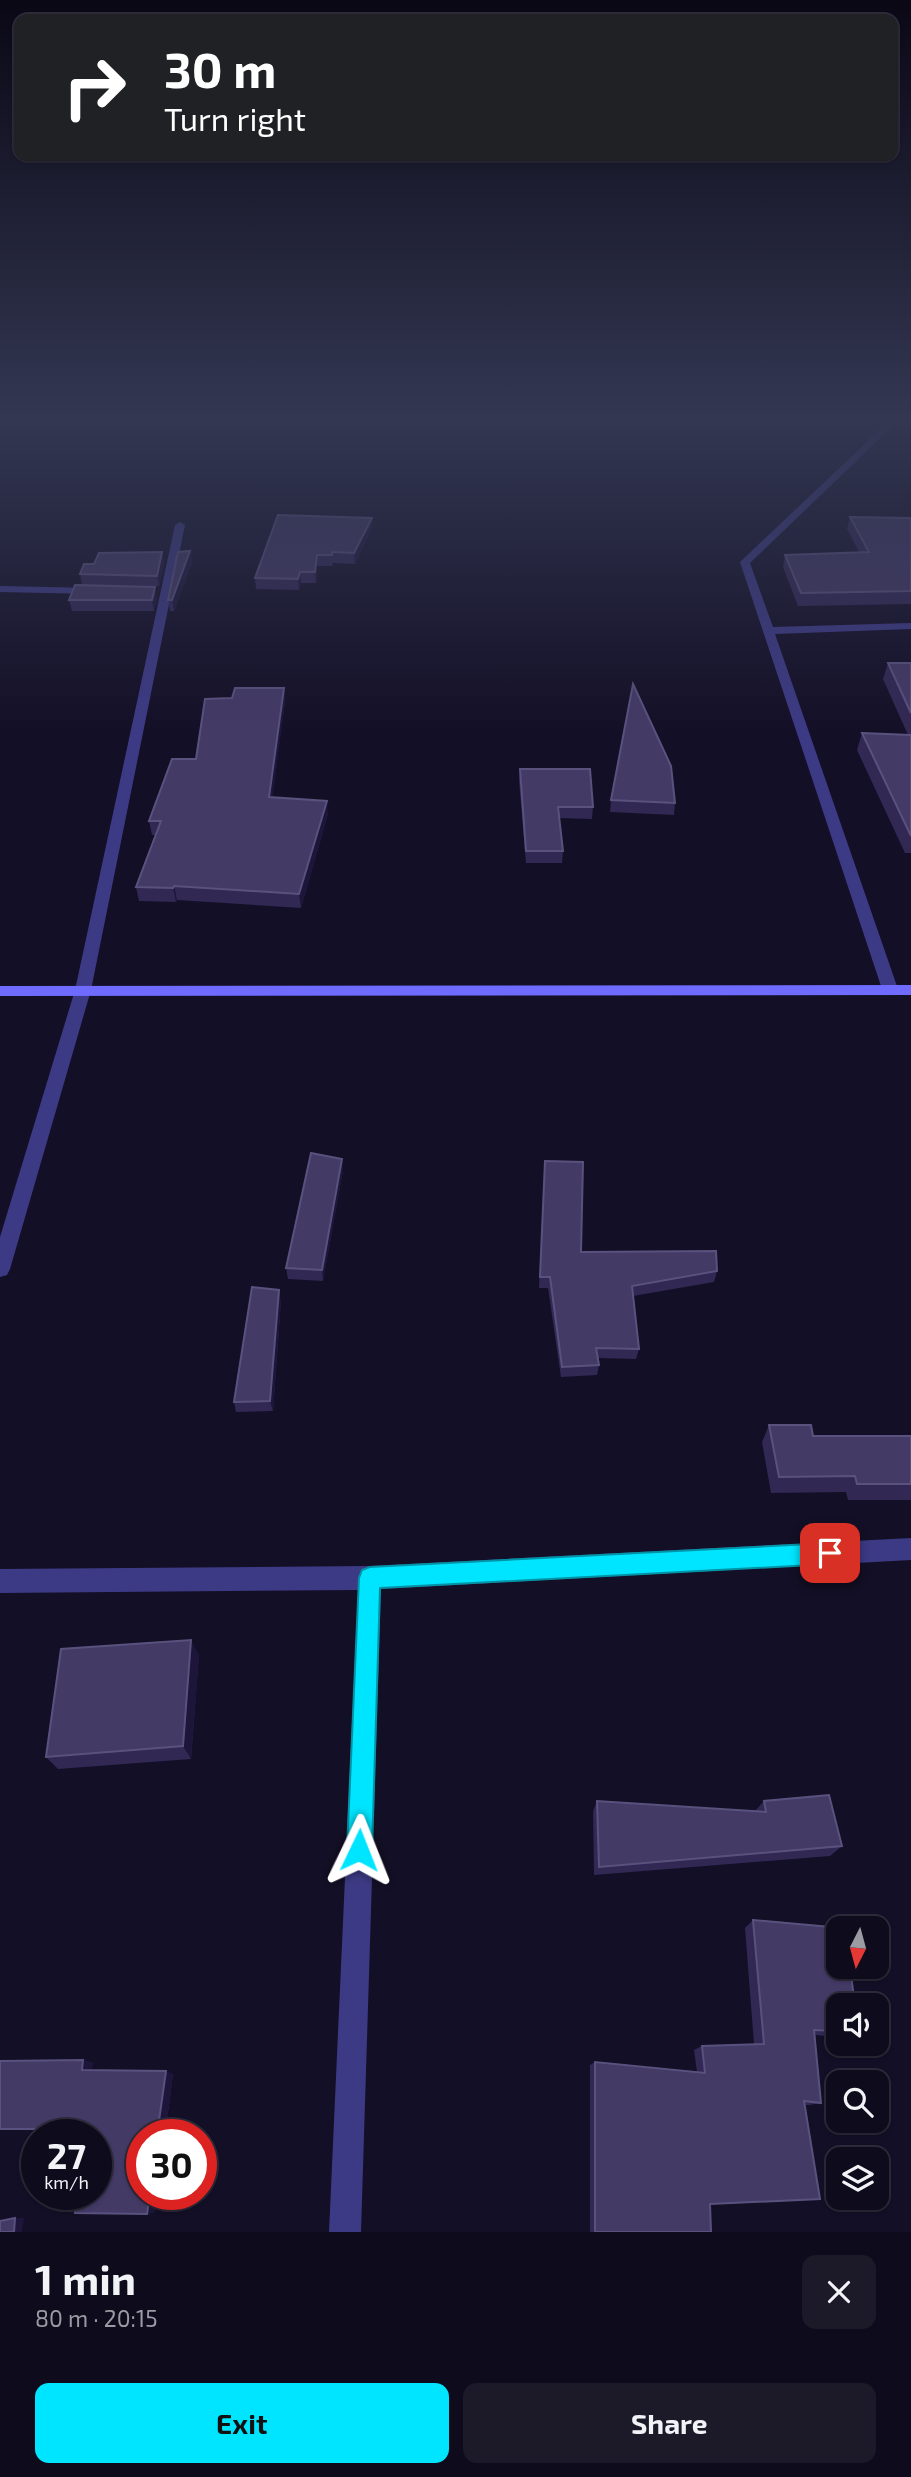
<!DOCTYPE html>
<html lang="en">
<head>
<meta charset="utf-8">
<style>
  :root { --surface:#0e0b1c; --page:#1c1929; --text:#f1f3f6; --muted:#9b9ba3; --line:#2e2b3b; --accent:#00e5ff }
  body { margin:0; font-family:"Exo 2",sans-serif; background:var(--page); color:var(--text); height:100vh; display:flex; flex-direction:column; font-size:26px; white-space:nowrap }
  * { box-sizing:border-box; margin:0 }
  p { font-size:23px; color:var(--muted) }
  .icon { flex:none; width:38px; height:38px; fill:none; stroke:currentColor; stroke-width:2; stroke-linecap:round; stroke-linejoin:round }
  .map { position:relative; height:2232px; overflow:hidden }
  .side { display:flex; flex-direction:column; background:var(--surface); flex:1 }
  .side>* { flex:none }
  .hud { position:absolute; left:14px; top:14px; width:884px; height:147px; border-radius:14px; box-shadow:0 2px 5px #0004,0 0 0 2px var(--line); background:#202124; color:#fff; overflow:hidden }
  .needle { width:46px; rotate:186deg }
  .tools { position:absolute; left:826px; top:1916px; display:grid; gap:14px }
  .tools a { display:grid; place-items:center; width:63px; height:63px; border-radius:14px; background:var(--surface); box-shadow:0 2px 5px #0004,0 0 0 2px var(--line); font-size:35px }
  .speed { position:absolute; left:21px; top:2119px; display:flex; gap:14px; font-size:35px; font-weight:700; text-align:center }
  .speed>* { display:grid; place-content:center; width:91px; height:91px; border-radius:50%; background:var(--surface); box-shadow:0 2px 5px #0004,0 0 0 2px var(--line); line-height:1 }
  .speed small { font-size:18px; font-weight:400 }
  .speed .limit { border:10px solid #d22; background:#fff; color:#111 }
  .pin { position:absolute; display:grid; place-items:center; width:60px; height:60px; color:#fff; margin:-30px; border-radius:14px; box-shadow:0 4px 10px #0006 }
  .me { position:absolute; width:77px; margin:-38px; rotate:2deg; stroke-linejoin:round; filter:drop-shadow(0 0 5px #0008) }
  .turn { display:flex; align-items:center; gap:24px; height:147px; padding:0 35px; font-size:32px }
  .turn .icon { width:91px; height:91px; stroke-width:2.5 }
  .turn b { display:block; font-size:49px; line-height:60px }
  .round { display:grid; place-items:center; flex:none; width:74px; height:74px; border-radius:14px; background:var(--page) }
  .head { display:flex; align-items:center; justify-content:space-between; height:119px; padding:0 35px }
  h1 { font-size:42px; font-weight:700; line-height:52px }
  .action { display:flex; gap:14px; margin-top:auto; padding:14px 35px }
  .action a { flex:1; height:80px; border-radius:14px; background:var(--accent); color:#111; font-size:28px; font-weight:700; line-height:80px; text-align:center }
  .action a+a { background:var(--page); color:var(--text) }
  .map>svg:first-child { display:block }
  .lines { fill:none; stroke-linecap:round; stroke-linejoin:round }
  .street { fill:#3d3a85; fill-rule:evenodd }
  .secondary { fill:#6f6bff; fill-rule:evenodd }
  .wall { fill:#312854 }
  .shaded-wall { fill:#1d163a }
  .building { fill:#433a66; stroke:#5a527e; stroke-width:2 }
  .route { fill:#00e5ff; stroke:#0095a6; stroke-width:2 }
</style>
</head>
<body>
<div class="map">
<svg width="911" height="2232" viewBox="0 0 911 2232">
  <rect width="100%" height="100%" fill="#130f26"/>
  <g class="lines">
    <g class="street">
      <path d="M888 422H897L750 563 773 627 911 623V629L775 634 898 989 890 994 882 989 740 562Z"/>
      <path d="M180 522 185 525 91 990 10 1269 7 1275 0 1277V1237L75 990 175 525Z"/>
      <path d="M0 586 94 588 99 591 94 594 0 592Z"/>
      <path d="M911 1538V1560L381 1589 361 2232H329L358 1590 0 1593V1569L370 1566Z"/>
    </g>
    <path class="secondary" d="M911 985V995L0 996V986Z"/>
  </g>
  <g class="wall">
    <path d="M850 517 911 518V604L798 606 783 567 785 555 859 552 847 529Z"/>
    <path d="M372 528 355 564 333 563 332 566H317L316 583H301L299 590 256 589 255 578Z"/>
    <path d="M190 551 192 562 174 611H170L168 600Z"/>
    <path d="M162 552 164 563 159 586 82 585 80 574 94 564Z"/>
    <path d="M157 598 154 611H72L69 600Z"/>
    <path d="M888 663H911V853H905L857 750 862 733 908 735 883 679Z"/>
    <path d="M284 688 285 701 272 798 328 814 301 908 177 900 176 902 139 901 136 887 156 835H152L149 821 196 759 232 698Z"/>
    <path d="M520 769 593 807 592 819 559 818 563 851 562 863H526L519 781Z"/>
    <path d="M611 800 675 803 674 815 610 812Z"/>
    <path d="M343 1170 323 1281 288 1279 286 1268Z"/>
    <path d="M544 1173 581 1252 717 1271 714 1282 633 1296 639 1349 636 1359 598 1358 599 1365 597 1375 561 1377 548 1288H539Z"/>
    <path d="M281 1301 273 1411 236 1412 234 1402Z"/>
    <path d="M769 1425 813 1436H911V1500H848L846 1492 771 1493 762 1442Z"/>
    <path d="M199 1655 191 1759 58 1769 46 1757Z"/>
    <path d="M597 1801 755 1811 764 1801 842 1846 830 1856 594 1875 593 1811Z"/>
    <path d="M753 1920 838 2006V2037L815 2035 821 2103 809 2105H805L710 2204 711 2232H590V2065L595 2062 697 2072 694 2050 702 2046 754 2044 745 1928Z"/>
    <path d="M83 2060 93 2063 91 2070 173 2074 155 2212 147 2214 88 2130H0V2061Z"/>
  </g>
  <g class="shaded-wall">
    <path d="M372 518V528L355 564 354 553Z"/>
    <path d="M190 551 192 562 174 611 172 600Z"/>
    <path d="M162 552 164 563 159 586 157 576Z"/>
    <path d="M317 555V566L316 583 315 572Z"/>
    <path d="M300 572 301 583 299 590 298 579Z"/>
    <path d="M155 587 157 598 154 611 152 600Z"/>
    <path d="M284 688 285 701 271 811 269 797Z"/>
    <path d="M327 801 328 814 301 908 299 894Z"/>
    <path d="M174 886 177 900 176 902 173 888Z"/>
    <path d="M342 1159 343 1170 323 1281 322 1270Z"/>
    <path d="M279 1290 281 1301 273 1411 270 1401Z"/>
    <path d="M191 1640 199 1655 191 1759 183 1746Z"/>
    <path d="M83 2060 93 2063 91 2073 82 2070Z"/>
    <path d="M166 2071 173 2074 165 2135H157Z"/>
    <path d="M150 2194H158L155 2212 147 2214Z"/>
    <path d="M15 2218H24L22 2232H14Z"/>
  </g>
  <g class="building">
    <path d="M278 515 372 518 354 553 332 552V555H317L315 572H300L298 579 255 578Z"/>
    <path d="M850 517 911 518V591L801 593 785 555 869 552Z"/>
    <path d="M190 551 172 600H168L178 552Z"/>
    <path d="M162 552 157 576 80 574 84 564H94L99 553Z"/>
    <path d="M75 585 155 587 152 600H69Z"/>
    <path d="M888 663H911V713Z"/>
    <path d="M633 684 671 766 675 803 611 800Z"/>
    <path d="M235 688H284L269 797 327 801 299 894 174 886 173 888 136 887 161 821H149L172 759H196L205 699 232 698Z"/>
    <path d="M862 733 911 735V836Z"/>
    <path d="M520 769H590L593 807H558L563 851H526Z"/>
    <path d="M311 1153 342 1159 322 1270 286 1268Z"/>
    <path d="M545 1161 583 1162 581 1252 716 1251 717 1271 632 1286 639 1349 596 1348 599 1365 562 1367 550 1277H540Z"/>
    <path d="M252 1287 279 1290 270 1401 234 1402Z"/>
    <path d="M769 1425H811L813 1436H911V1484H857L855 1476 779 1477Z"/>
    <path d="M191 1640 183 1746 46 1757 61 1649Z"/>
    <path d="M829 1795 842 1846 599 1867 597 1801 766 1812 764 1801Z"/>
    <path d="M753 1920 842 1928H838V1967H850L855 2006H838V2031L814 2030 821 2103 804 2101 820 2199 710 2204 711 2232H595V2062L705 2073 702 2046 764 2044Z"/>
    <path d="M83 2060 82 2070 166 2071 157 2135H142V2194H150L147 2214 75 2213 78 2194H96V2135H87L88 2129H0V2061Z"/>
    <path d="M15 2218 14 2232H0V2221Z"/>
  </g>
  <linearGradient id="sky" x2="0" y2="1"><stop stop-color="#0a0815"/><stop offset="0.57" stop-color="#333752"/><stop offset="1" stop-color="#333752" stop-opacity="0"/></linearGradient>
  <rect width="911" height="734" fill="url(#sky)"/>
  <path class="route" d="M830 1543 837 1546 840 1553 837 1561 830 1564 380 1588 372 1850 368 1859 359 1862 351 1859 347 1850 359 1578 362 1570 370 1567Z"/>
</svg>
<div class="tools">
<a><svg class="needle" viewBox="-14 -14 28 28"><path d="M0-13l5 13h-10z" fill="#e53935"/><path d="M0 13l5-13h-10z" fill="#9b9ba3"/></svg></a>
<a><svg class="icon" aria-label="sound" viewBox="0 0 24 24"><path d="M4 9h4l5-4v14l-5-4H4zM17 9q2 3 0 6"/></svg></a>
<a><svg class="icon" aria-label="search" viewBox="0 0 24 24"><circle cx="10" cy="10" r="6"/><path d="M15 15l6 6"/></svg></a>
<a><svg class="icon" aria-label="layers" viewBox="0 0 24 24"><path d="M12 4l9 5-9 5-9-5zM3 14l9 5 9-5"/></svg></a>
</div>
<div class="speed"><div>27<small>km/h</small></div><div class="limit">30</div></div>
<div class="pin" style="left:830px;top:1553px;background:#d93025"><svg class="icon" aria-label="arrive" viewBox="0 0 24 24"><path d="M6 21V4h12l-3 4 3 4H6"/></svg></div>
<svg class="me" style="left:359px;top:1850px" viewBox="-20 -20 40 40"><path d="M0-17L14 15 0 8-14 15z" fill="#00e5ff" stroke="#fff" stroke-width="4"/></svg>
<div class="hud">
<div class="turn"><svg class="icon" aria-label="right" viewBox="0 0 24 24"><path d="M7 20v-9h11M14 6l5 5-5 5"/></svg><div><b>30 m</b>Turn right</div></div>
</div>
</div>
<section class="side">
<div class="head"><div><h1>1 min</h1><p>80 m · 20:15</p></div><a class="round"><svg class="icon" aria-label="close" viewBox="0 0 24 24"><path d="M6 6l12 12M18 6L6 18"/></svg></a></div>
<div class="action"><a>Exit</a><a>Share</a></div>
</section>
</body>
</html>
